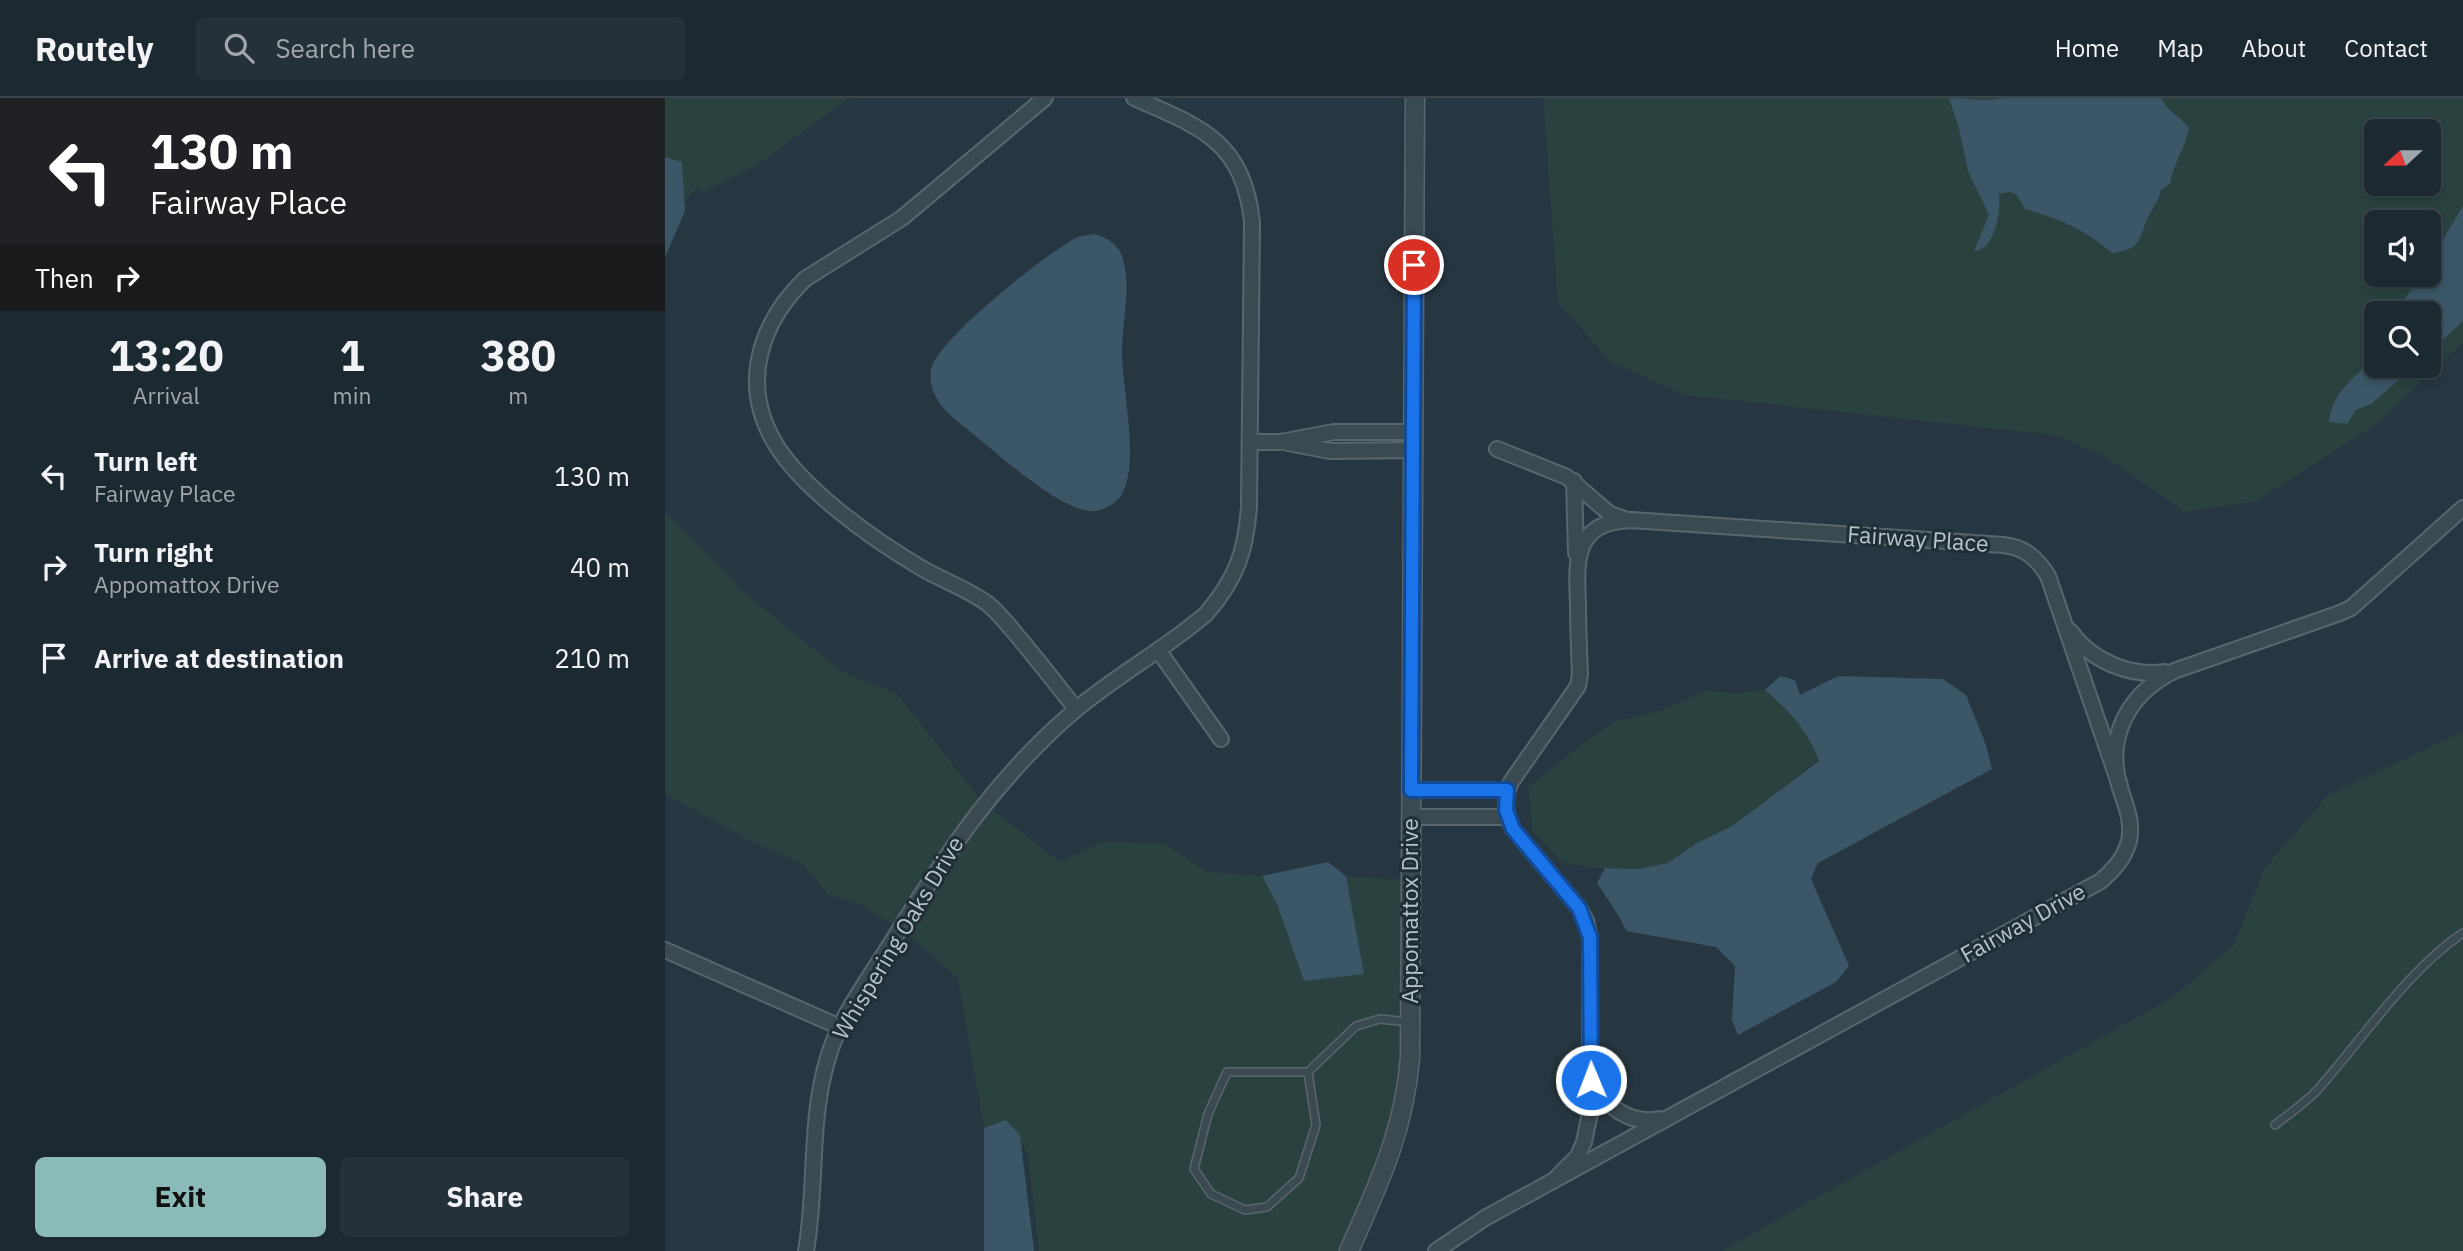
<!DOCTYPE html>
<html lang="en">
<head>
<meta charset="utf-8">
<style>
  :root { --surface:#1d2931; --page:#253139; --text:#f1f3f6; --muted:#a0a6ab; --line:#3b454d; --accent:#8bbbb9 }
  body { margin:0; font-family:"IBM Plex Sans",sans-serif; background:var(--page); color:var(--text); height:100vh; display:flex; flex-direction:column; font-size:26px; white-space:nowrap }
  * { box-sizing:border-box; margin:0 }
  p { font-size:23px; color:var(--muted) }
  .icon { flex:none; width:38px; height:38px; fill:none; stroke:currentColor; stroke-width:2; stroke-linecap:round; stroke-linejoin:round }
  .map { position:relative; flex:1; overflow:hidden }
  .side { display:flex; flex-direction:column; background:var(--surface); width:665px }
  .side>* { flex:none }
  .top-card { background:#202124; color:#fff; overflow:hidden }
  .needle { width:46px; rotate:249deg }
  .buttons { position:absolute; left:1699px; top:21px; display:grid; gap:14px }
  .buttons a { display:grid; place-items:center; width:77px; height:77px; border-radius:10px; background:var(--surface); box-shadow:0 4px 10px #0003,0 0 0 2px var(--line); font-size:35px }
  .pin { position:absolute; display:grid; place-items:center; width:60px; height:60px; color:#fff; margin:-30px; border:4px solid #fff; border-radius:50%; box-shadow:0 2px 7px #0007 }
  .me { position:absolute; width:77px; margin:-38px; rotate:359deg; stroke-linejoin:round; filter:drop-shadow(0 0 5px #0008) }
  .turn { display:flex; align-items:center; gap:24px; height:147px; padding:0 35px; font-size:32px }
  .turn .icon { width:91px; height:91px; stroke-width:2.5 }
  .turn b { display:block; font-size:49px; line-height:60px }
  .then { display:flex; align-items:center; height:66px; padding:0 35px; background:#0003; gap:14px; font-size:26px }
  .eta { display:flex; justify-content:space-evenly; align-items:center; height:119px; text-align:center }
  .eta b { font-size:42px; font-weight:800; line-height:49px }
  .action { display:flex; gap:14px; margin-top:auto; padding:14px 35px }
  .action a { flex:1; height:80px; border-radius:10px; background:var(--accent); color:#111; font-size:28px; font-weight:800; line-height:80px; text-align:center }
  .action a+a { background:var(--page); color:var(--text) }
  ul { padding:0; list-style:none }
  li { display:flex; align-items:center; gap:21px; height:91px; padding:0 35px }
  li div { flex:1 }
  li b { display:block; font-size:26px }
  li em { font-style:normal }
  header { display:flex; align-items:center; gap:42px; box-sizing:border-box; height:98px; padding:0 35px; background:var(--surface); border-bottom:2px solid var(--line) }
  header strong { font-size:33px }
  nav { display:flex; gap:38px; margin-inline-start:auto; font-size:24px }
  .search { width:490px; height:63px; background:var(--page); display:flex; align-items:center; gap:18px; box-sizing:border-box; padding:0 24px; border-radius:10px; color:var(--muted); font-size:26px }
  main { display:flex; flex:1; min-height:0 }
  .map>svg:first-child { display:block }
  .green { fill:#29423f; fill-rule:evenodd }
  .water { fill:#3b5767 }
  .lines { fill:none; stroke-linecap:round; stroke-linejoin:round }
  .service-casing { stroke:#59666e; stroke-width:10 }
  .minor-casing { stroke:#59666e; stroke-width:18 }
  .tertiary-casing { stroke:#59666e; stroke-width:21 }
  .service { stroke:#3b4950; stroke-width:7 }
  .minor { stroke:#3b4950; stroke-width:14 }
  .tertiary { stroke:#3b4950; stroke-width:18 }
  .route-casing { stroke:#114b97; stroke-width:18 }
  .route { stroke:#1a73e8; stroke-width:12 }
  .labels { text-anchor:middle; stroke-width:6; stroke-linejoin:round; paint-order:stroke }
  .street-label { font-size:23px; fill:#b8c3cb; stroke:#202e36 }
</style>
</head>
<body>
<header>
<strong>Routely</strong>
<div class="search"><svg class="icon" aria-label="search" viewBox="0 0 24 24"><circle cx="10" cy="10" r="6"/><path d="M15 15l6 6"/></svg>Search here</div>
<nav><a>Home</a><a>Map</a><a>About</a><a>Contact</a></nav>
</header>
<main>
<section class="side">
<div class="top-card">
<div class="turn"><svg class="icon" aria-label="left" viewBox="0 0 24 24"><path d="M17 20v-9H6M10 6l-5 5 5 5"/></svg><div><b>130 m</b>Fairway Place</div></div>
<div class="then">Then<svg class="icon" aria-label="right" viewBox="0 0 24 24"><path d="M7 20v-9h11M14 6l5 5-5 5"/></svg></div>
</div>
<div class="eta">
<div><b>13:20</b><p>Arrival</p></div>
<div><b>1</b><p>min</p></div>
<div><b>380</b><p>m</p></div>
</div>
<ul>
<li><svg class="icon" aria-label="left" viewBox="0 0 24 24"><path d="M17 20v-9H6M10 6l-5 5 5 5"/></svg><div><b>Turn left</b><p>Fairway Place</p></div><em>130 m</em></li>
<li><svg class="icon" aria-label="right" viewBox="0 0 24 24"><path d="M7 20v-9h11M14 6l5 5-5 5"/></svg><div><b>Turn right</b><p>Appomattox Drive</p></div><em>40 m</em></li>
<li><svg class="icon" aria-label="arrive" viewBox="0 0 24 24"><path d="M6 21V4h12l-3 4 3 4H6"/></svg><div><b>Arrive at destination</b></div><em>210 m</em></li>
</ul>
<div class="action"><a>Exit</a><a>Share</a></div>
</section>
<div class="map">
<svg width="1798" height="1153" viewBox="0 0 1798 1153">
  <rect width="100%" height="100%" fill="#273741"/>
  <g class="green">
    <path d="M0 0H184L92 67 38 94 32 90 19 103 18 80 0 68Z"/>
    <path d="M878 0H1798V244L1712 325 1592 403 1520 414 1439 358 1390 337 1020 297 946 264 893 204ZM1712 33H1764V86H1712ZM1712 124H1764V177H1712ZM1712 215H1764V268H1712Z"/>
    <path d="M0 414 82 497 177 574 232 596 318 705 395 764 437 744 498 745 542 774 597 778 612 806 639 883 699 876 681 778 736 782 735 961 733 994 724 1031 674 1153H374L363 1056C354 1036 340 1030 319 1029L293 880 240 834 194 806 164 797 138 766 84 742 0 696Z"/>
    <path d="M1100 592C1128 617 1138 628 1154 662L1067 728 1032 745 1003 765 973 771 930 770 897 764 868 733 863 689 920 644 949 624 991 614 1042 593 1072 595Z"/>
    <path d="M1798 634V1153H1057L1508 899 1568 848 1600 770 1663 697Z"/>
  </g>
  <g class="water">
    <path d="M1284 0C1305 0 1317 4 1338 0H1496C1503 14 1515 18 1524 30 1520 50 1508 66 1505 86L1496 92C1494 102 1489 108 1484 117 1474 138 1478 152 1447 155 1422 132 1392 120 1360 111L1352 97 1345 94 1334 96C1336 113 1330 153 1309 153L1324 117 1303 73 1294 30Z"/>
    <path d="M0 59 17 64 20 113 0 159Z"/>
    <path d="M1798 108V223L1764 255V215H1730L1756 177H1764V165Z"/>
    <path d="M430 136C442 140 452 145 457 158 467 187 457 223 457 254 457 291 475 364 457 396 452 405 441 411 431 413 400 417 333 356 307 335 287 319 262 302 266 272 270 243 381 156 409 141 415 137 423 137 430 136Z"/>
    <path d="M1711 254 1712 268H1750L1706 306 1691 312 1682 326 1664 324C1668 289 1694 280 1711 254Z"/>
    <path d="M1115 578 1130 582 1135 597 1173 578 1278 581 1301 597 1321 647 1327 671 1153 765 1146 781 1184 868 1171 884 1073 937 1067 922 1070 868 1051 849 961 833 955 820 932 785 940 770 973 771 1003 765 1032 745 1067 728 1154 663C1142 631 1125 614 1100 592Z"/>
    <path d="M663 764 681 778 699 876 639 883 612 806 597 778Z"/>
    <path d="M341 1022 355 1037 369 1153H319V1030Z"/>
  </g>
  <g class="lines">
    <defs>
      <g id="service">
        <path d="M643 974 651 1027 634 1080 602 1109 580 1112 546 1096 529 1071 543 1016 562 974H643L691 928 715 921 744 924"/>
        <path d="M1610 1027C1625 1015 1643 1003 1655 989 1698 940 1744 871 1798 835"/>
      </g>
      <g id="minor">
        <path d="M380 0 237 120 140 181C96 224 76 283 107 340 133 389 210 443 258 471 279 483 303 491 323 506 335 516 345 529 355 541 374 564 393 588 411 611"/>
        <path d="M585 344H615L669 334H748"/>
        <path d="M623 345 665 353 748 352"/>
        <path d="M832 351 902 379 945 416 962 422"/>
        <path d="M909 383 911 455"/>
        <path d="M1405 533C1426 563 1465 579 1500 574"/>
        <path d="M493 552 556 641"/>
        <path d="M746 692H842"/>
        <path d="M746 719H842"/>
        <path d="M0 852 175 929"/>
        <path d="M927 982C939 1008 965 1027 994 1021"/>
        <path d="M888 1083 913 1058 919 1044 925 1015V839L921 823 914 810 848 731C840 715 838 701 846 684L913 588 915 576C914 553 913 529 913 506 911 461 909 424 966 422L1338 447C1359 449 1372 460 1383 478L1455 688"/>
        <path d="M141 1153C152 1090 144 1025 162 963 174 919 204 881 228 842 281 756 330 681 408 614 450 578 499 552 541 516 571 481 581 454 584 408L587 124C578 43 536 29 469 0"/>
        <path d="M771 1153 820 1120 1436 783C1449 771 1459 761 1464 743 1468 724 1461 708 1455 690 1440 639 1463 596 1509 573L1675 515 1686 510 1798 410"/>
      </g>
      <path id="tertiary" d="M684 1153C713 1087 739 1034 745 960L750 0"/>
    </defs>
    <use href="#service" class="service-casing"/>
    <use href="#minor" class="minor-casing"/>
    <use href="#tertiary" class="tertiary-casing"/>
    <use href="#service" class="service"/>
    <use href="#minor" class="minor"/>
    <use href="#tertiary" class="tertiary"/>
  </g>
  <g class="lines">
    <defs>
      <path id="route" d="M749 167 746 692H842L841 712 848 731 914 810 925 839 926 982"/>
    </defs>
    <use href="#route" class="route-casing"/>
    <use href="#route" class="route"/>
  </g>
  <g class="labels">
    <g class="street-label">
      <text transform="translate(1253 441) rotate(4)" y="8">Fairway Place</text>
      <text transform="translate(745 813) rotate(-90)" y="8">Appomattox Drive</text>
      <text transform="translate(1358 825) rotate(-29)" y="8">Fairway Drive</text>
      <text transform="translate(233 840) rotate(-59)" y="8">Whispering Oaks Drive</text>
    </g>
  </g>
</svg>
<div class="buttons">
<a><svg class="needle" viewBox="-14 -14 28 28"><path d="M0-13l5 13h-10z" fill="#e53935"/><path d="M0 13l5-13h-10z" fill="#a0a6ab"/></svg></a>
<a><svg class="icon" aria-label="sound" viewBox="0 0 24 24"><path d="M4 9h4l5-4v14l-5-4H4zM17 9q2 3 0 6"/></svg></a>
<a><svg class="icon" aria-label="search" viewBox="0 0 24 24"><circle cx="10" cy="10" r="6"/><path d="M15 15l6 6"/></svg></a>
</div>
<div class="pin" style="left:749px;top:167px;background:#d93025"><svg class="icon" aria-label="arrive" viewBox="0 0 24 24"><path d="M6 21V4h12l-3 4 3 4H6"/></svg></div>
<svg class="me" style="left:926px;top:982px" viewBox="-20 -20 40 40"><circle r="17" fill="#1a73e8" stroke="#fff" stroke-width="3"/><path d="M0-11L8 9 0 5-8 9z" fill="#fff"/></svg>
</div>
</main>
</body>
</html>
